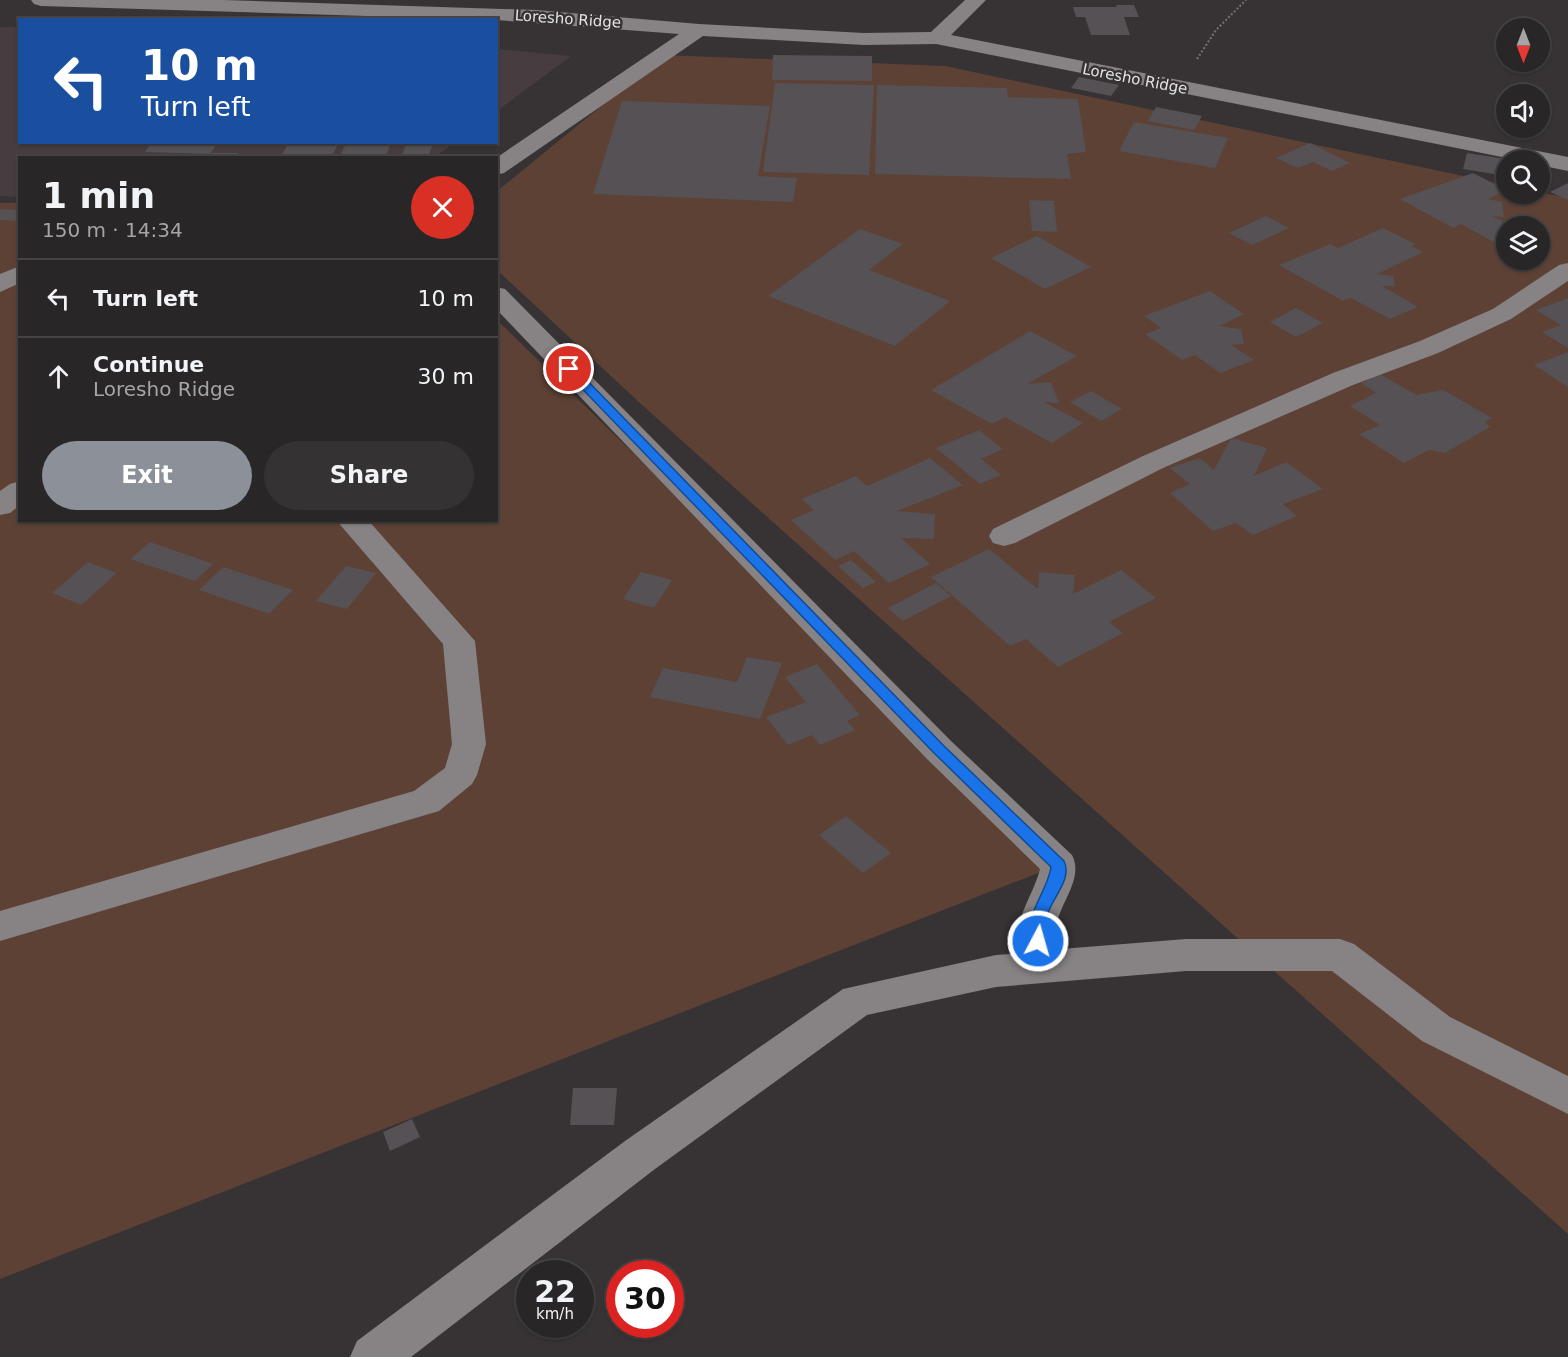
<!DOCTYPE html>
<html lang="en">
<head>
<meta charset="utf-8">
<style>
  :root { --surface:#292627; --page:#353233; --text:#f1f3f6; --muted:#a5a5a7; --line:#454344; --accent:#8c9099 }
  body { margin:0; font-family:"DejaVu Sans",sans-serif; background:var(--page); color:var(--text); height:100vh; display:flex; flex-direction:column; font-size:22px; white-space:nowrap }
  * { box-sizing:border-box; margin:0 }
  p { font-size:20px; color:var(--muted) }
  .icon { flex:none; width:33px; height:33px; fill:none; stroke:currentColor; stroke-width:2; stroke-linecap:round; stroke-linejoin:round }
  .map { position:relative; flex:1; overflow:hidden }
  .panel { position:absolute; left:18px; top:156px; width:480px; height:366px; display:flex; flex-direction:column; background:var(--surface); border-radius:0px; box-shadow:0 2px 4px #0004,0 0 0 2px var(--line) }
  .panel>* { flex:none }
  .hud { position:absolute; left:18px; top:18px; width:480px; height:126px; border-radius:0px; box-shadow:0 2px 4px #0004,0 0 0 2px var(--line); background:#1a4fa0; color:#fff; overflow:hidden }
  .needle { width:39px; rotate:180deg }
  .tools { position:absolute; left:1496px; top:18px; display:grid; gap:12px }
  .tools a { display:grid; place-items:center; width:54px; height:54px; border-radius:50%; background:var(--surface); box-shadow:0 2px 4px #0004,0 0 0 2px var(--line); font-size:30px }
  .speed { position:absolute; left:516px; top:1260px; display:flex; gap:12px; font-size:30px; font-weight:700; text-align:center }
  .speed>* { display:grid; place-content:center; width:78px; height:78px; border-radius:50%; background:var(--surface); box-shadow:0 2px 4px #0004,0 0 0 2px var(--line); line-height:1 }
  .speed small { font-size:15px; font-weight:400 }
  .speed .limit { border:9px solid #d22; background:#fff; color:#111 }
  .pin { position:absolute; display:grid; place-items:center; width:51px; height:51px; color:#fff; margin:-26px; border:3px solid #fff; border-radius:50%; box-shadow:0 2px 6px #0007 }
  .me { position:absolute; width:66px; margin:-33px; rotate:6deg; stroke-linejoin:round; filter:drop-shadow(0 0 4px #0008) }
  .turn { display:flex; align-items:center; gap:21px; height:126px; padding:0 24px; font-size:27px }
  .turn .icon { width:78px; height:78px; stroke-width:2.5 }
  .turn b { display:block; font-size:42px; line-height:51px }
  .round { display:grid; place-items:center; flex:none; width:63px; height:63px; border-radius:32px; background:var(--page) }
  .headline { display:flex; align-items:center; justify-content:space-between; height:102px; padding:0 24px }
  h1 { font-size:36px; font-weight:800; line-height:45px }
  .action { display:flex; gap:12px; margin-top:auto; padding:12px 24px }
  .action a { flex:1; height:69px; border-radius:36px; background:var(--accent); color:#fff; font-size:24px; font-weight:800; line-height:69px; text-align:center }
  .action a+a { background:var(--page); color:var(--text) }
  ul { padding:0; list-style:none }
  li { display:flex; align-items:center; gap:18px; height:78px; padding:0 24px; border-top:2px solid var(--line) }
  li div { flex:1 }
  li b { display:block; font-size:22px }
  li em { font-style:normal }
  .map>svg:first-child { display:block }
  .built { fill:#473c3f }
  .green { fill:#5d4135; fill-rule:evenodd }
  .building { fill:#555154 }
  .lines { fill:none; stroke-linecap:round; stroke-linejoin:round }
  .path { stroke:#757273; stroke-width:2; stroke-dasharray:2 2; stroke-linecap:butt }
  .minor { fill:#878384; fill-rule:evenodd }
  .route { fill:#1a73e8; stroke:#114b97; stroke-width:1.5 }
  .labels { text-anchor:middle; stroke-width:5; stroke-linejoin:round; paint-order:stroke }
  .far-street-label { font-size:15px; fill:#e5e2e3; stroke:#373334 }
</style>
</head>
<body>
<div class="map">
<svg width="1568" height="1357" viewBox="0 0 1568 1357">
  <rect width="100%" height="100%" fill="#373334"/>
  <g class="built">
    <path d="M0 27H19L20 142 454 143 433 158H20L19 197 0 196Z"/>
    <path d="M497 49 571 56 497 111Z"/>
  </g>
  <g class="green">
    <path d="M664 55 945 66 1506 185V194L1539 192 1568 198V1234L641 404 497 270 496 192ZM1506 226H1539V260H1506Z"/>
    <path d="M0 203H19L20 520H496L497 320 1056 866 0 1279Z"/>
  </g>
  <g class="building">
    <path d="M1116 5H1134L1139 17H1124L1130 35H1091L1085 17H1076L1073 7H1117Z"/>
    <path d="M773 55 872 56V81L772 80Z"/>
    <path d="M1079 77 1119 85 1111 96 1071 88Z"/>
    <path d="M775 83 874 85 869 175 763 172Z"/>
    <path d="M877 85 1007 88 1008 97 1078 99 1086 152 1067 154 1071 179 875 174Z"/>
    <path d="M622 101 770 106 758 176 797 178 793 202 593 194Z"/>
    <path d="M1156 107 1202 116 1194 130 1148 121Z"/>
    <path d="M1134 122 1228 138 1215 168 1119 151Z"/>
    <path d="M67 142H109L107 146H65Z"/>
    <path d="M152 142H176L217 144 210 154 145 152Z"/>
    <path d="M289 142H339L331 158H280Z"/>
    <path d="M347 142H364L391 143 385 158H339Z"/>
    <path d="M1310 143 1350 163 1332 171 1313 162 1298 168 1276 158Z"/>
    <path d="M406 144H433L428 158H401Z"/>
    <path d="M211 153H238L236 158H209Z"/>
    <path d="M1467 153 1506 159V176L1463 169Z"/>
    <path d="M1473 173 1506 190 1488 199 1502 202 1504 217 1492 216 1514 226H1506V244L1501 246 1461 224 1453 228 1400 199Z"/>
    <path d="M1568 183V200L1550 192Z"/>
    <path d="M1029 200 1054 201 1057 232 1032 231Z"/>
    <path d="M0 209 20 210V221L0 220Z"/>
    <path d="M1266 216 1289 228 1252 245 1229 233Z"/>
    <path d="M1383 228 1415 244 1412 246 1423 252 1377 274 1393 276 1395 286H1382L1418 307 1390 319 1351 298 1343 301 1279 265 1330 244 1338 248Z"/>
    <path d="M860 229 903 244 869 270 950 301 895 346 768 296Z"/>
    <path d="M1037 236 1091 267 1045 289 991 258Z"/>
    <path d="M1210 291 1244 314 1219 326 1241 329 1244 344 1231 345 1254 360 1220 373 1195 355 1182 360 1145 334 1161 328 1144 316Z"/>
    <path d="M1568 298V348L1542 332 1561 325 1536 310Z"/>
    <path d="M1296 308 1323 323 1296 337 1270 322Z"/>
    <path d="M1030 331 1077 356 1027 384 1051 382 1059 403 1044 402 1083 423 1052 443 1005 417 992 424 931 390Z"/>
    <path d="M1568 352V387L1534 365Z"/>
    <path d="M1380 374 1416 395 1443 390 1492 418 1485 422 1490 427 1445 453 1429 450 1404 463 1359 434 1380 425 1350 406 1376 393 1361 383Z"/>
    <path d="M1091 391 1122 409 1101 421 1070 402Z"/>
    <path d="M979 430 1003 449 981 459 1001 475 980 484 936 448Z"/>
    <path d="M1231 438 1267 448 1254 476 1286 462 1323 489 1283 504 1297 516 1253 535 1236 523 1213 531 1170 493 1190 484 1170 468 1200 458 1214 470Z"/>
    <path d="M930 458 963 485 897 511 935 514 934 539 901 538 930 564 889 583 854 551 835 560 791 520 814 510 802 499 856 476 867 486Z"/>
    <path d="M150 542 213 564 195 581 130 559Z"/>
    <path d="M989 549 1038 589 1039 572 1075 575 1073 594 1121 570 1156 598 1109 622 1123 633 1058 667 1026 639 1010 646 931 577Z"/>
    <path d="M851 560 876 582 863 588 838 566Z"/>
    <path d="M88 562 117 573 81 605 52 593Z"/>
    <path d="M346 566 376 573 347 609 316 601Z"/>
    <path d="M223 567 293 590 269 614 199 590Z"/>
    <path d="M641 572 672 580 654 608 623 599Z"/>
    <path d="M936 583 951 596 903 621 888 608Z"/>
    <path d="M747 657 782 663 760 719 650 697 663 668 737 682Z"/>
    <path d="M817 664 860 715 847 721 855 730 820 745 812 735 788 745 766 717 806 702 785 677Z"/>
    <path d="M846 816 891 853 863 873 819 835Z"/>
    <path d="M573 1088H617L614 1125H570Z"/>
    <path d="M412 1119 420 1137 390 1151 383 1132Z"/>
  </g>
  <g class="lines">
    <path class="path" d="M1197 59 1216 30 1246 0"/>
    <g class="minor">
      <path d="M31 0H223L536 10 699 24 864 33 931 32 965 0H986L951 35 1568 157V171L1539 165V160H1517L936 44 864 45 703 36 504 173 496 175V158L679 34 496 20 41 6 34 4Z"/>
      <path d="M1568 263V281L1511 319 1438 353 1353 385 1163 468 1015 543 1004 546 993 543 989 536 993 529 1143 456 1333 373 1420 341 1493 309 1559 265Z"/>
      <path d="M20 266V283L0 292V274Z"/>
      <path d="M496 287 505 289 951 741 1072 855C1088 886 1041 917 1061 949L1186 939H1340L1354 944 1450 1017 1568 1076V1114L1422 1041 1332 971H1186L996 987 867 1015 655 1169 411 1357H350L357 1341 625 1141 843 989 996 955 1024 953C1009 922 1033 898 1040 869L927 759 496 309Z"/>
      <path d="M20 481V505L10 513 0 515V491L10 484Z"/>
      <path d="M336 520H368L475 641 486 744 477 775 472 784 439 811 0 941V911L414 791 445 768 452 744 443 644Z"/>
    </g>
  </g>
  <path class="route" d="M565 366H573L944 746 1064 861C1073 879 1051 899 1047 916 1045 926 1049 936 1044 945L1038 947 1033 945C1020 919 1048 892 1051 867L934 753 565 371Z"/>
  <g class="labels">
    <g class="far-street-label">
      <text transform="translate(568 19) rotate(4)" y="5">Loresho Ridge</text>
      <text transform="translate(1135 79) rotate(11)" y="5">Loresho Ridge</text>
    </g>
  </g>
</svg>
<div class="tools">
<a><svg class="needle" viewBox="-14 -14 28 28"><path d="M0-13l5 13h-10z" fill="#e53935"/><path d="M0 13l5-13h-10z" fill="#a5a5a7"/></svg></a>
<a><svg class="icon" aria-label="sound" viewBox="0 0 24 24"><path d="M4 9h4l5-4v14l-5-4H4zM17 9q2 3 0 6"/></svg></a>
<a><svg class="icon" aria-label="search" viewBox="0 0 24 24"><circle cx="10" cy="10" r="6"/><path d="M15 15l6 6"/></svg></a>
<a><svg class="icon" aria-label="layers" viewBox="0 0 24 24"><path d="M12 4l9 5-9 5-9-5zM3 14l9 5 9-5"/></svg></a>
</div>
<div class="speed"><div>22<small>km/h</small></div><div class="limit">30</div></div>
<div class="pin" style="left:569px;top:369px;background:#d93025"><svg class="icon" aria-label="arrive" viewBox="0 0 24 24"><path d="M6 21V4h12l-3 4 3 4H6"/></svg></div>
<svg class="me" style="left:1038px;top:941px" viewBox="-20 -20 40 40"><circle r="17" fill="#1a73e8" stroke="#fff" stroke-width="3"/><path d="M0-11L8 9 0 5-8 9z" fill="#fff"/></svg>
<div class="hud">
<div class="turn"><svg class="icon" aria-label="left" viewBox="0 0 24 24"><path d="M17 20v-9H6M10 6l-5 5 5 5"/></svg><div><b>10 m</b>Turn left</div></div>
</div>
<section class="panel">
<div class="headline"><div><h1>1 min</h1><p>150 m · 14:34</p></div><a class="round" style="background:#d93025;color:#fff"><svg class="icon" aria-label="close" viewBox="0 0 24 24"><path d="M6 6l12 12M18 6L6 18"/></svg></a></div>
<ul>
<li><svg class="icon" aria-label="left" viewBox="0 0 24 24"><path d="M17 20v-9H6M10 6l-5 5 5 5"/></svg><div><b>Turn left</b></div><em>10 m</em></li>
<li><svg class="icon" aria-label="ahead" viewBox="0 0 24 24"><path d="M12 20V5M6 11l6-6 6 6"/></svg><div><b>Continue</b><p>Loresho Ridge</p></div><em>30 m</em></li>
</ul>
<div class="action"><a>Exit</a><a>Share</a></div>
</section>
</div>
</body>
</html>
